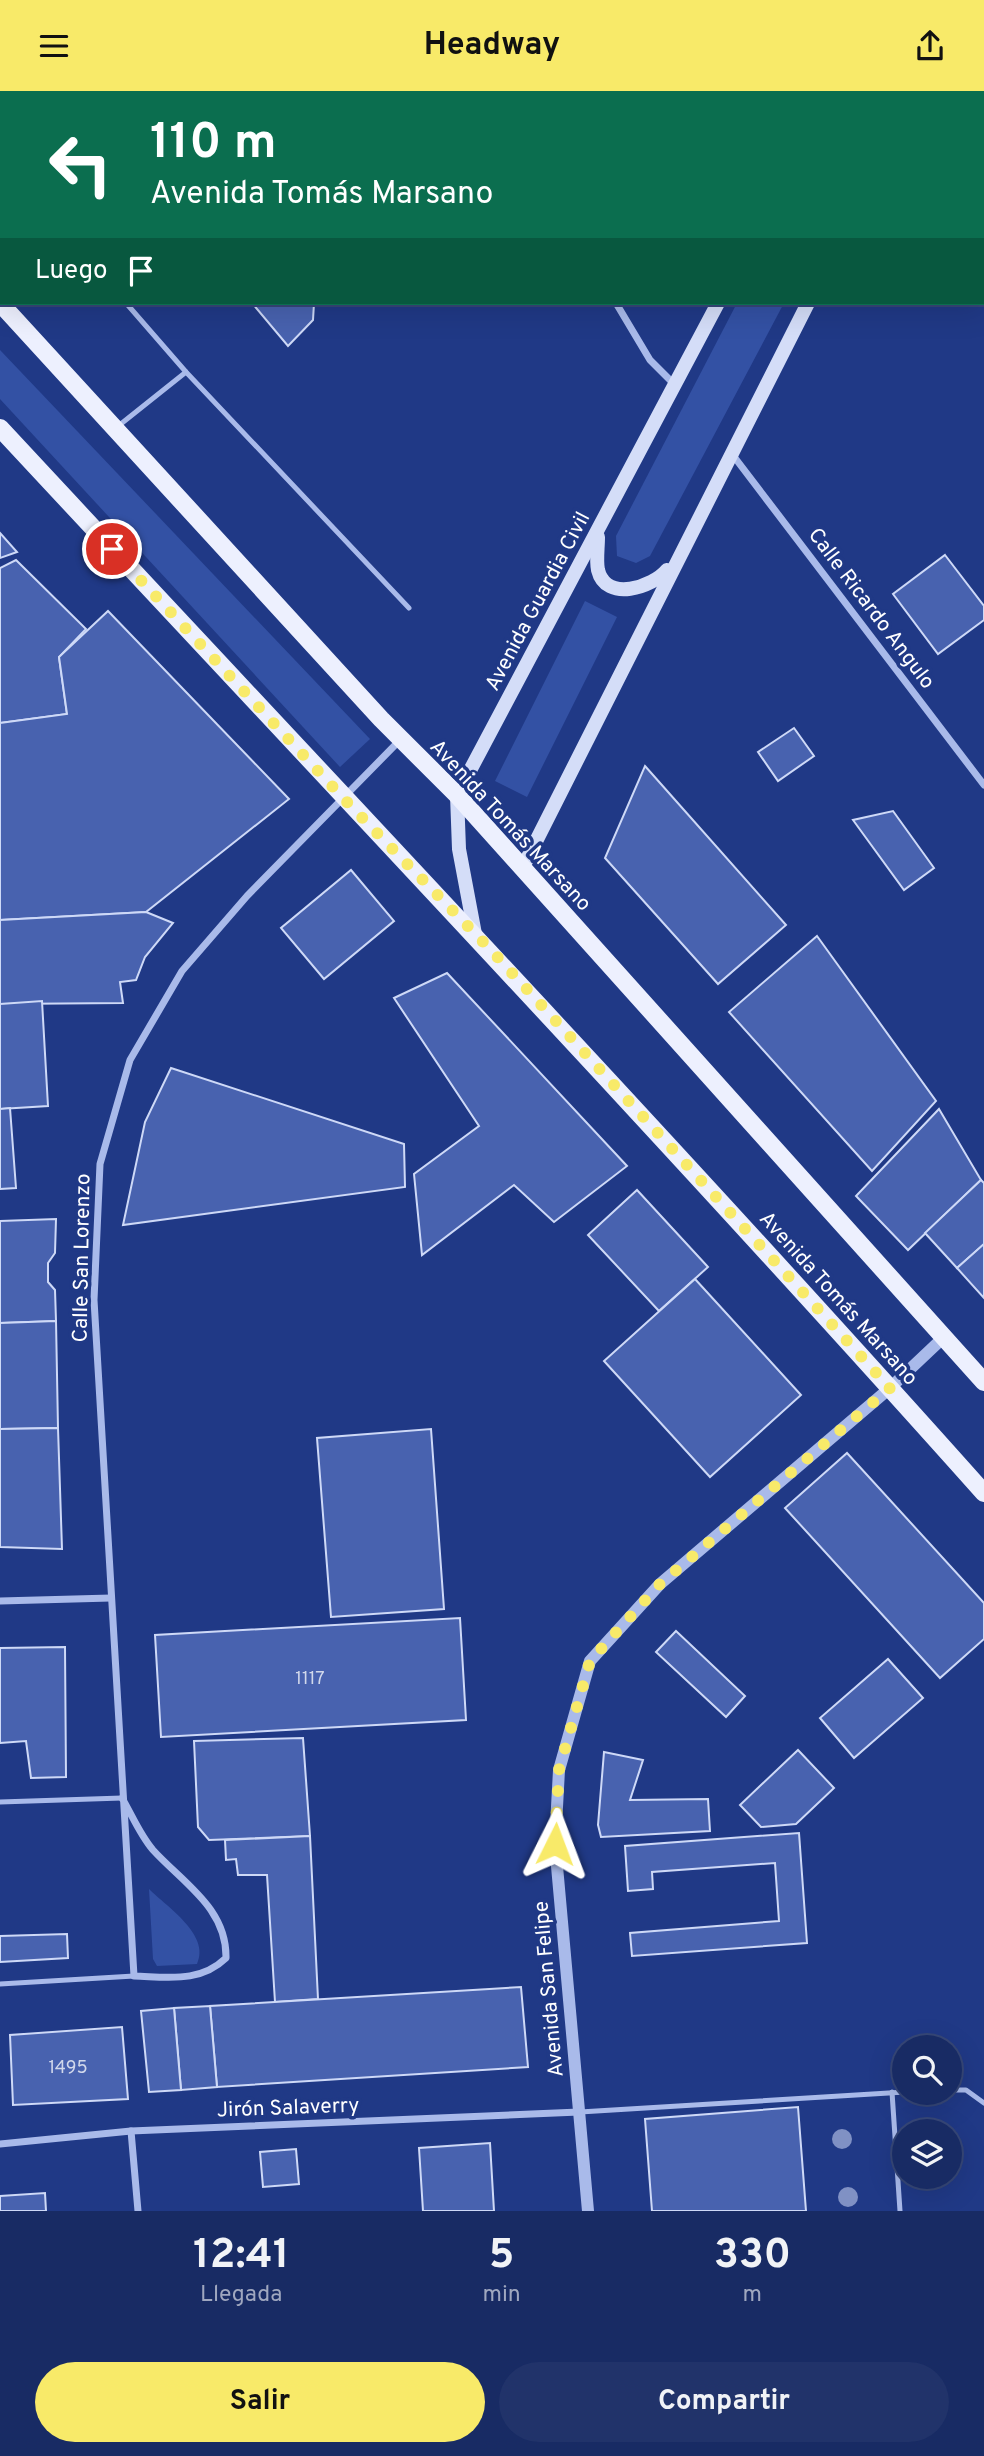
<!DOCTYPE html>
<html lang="es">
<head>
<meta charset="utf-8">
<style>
  :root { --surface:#182b64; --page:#21336a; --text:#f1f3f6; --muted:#9fa7bf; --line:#364778; --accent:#f8ea69 }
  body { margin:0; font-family:Overpass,sans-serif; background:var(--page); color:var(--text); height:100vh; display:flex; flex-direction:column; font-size:26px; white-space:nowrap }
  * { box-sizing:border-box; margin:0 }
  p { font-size:23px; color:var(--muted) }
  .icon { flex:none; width:38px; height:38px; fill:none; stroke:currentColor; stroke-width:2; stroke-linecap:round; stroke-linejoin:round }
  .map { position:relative; height:2120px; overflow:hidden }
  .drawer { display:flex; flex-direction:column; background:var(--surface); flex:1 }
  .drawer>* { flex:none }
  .guide { position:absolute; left:0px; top:0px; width:985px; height:214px; box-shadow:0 7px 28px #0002,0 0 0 2px var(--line); background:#0b6e4f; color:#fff; overflow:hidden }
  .fabs { position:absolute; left:892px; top:1944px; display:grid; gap:14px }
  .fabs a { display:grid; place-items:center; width:70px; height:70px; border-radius:50%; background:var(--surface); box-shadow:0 7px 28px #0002,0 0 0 2px var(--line); font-size:35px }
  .pin { position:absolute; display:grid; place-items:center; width:60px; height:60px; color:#fff; margin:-30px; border:4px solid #fff; border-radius:50%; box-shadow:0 2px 7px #0007 }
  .me { position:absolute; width:77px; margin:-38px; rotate:3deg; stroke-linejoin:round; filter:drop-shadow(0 0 5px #0008) }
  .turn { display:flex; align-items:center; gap:24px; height:147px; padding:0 35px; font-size:32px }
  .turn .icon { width:91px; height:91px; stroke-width:2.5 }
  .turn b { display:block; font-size:49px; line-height:60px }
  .then { display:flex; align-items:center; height:66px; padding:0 35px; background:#0003; gap:14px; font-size:26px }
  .eta { display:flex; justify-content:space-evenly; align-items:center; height:119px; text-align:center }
  .eta b { font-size:42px; font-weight:700; line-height:49px }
  .cta { display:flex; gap:14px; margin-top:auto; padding:14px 35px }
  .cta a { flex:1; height:80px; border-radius:42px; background:var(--accent); color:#111; font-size:28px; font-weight:700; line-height:80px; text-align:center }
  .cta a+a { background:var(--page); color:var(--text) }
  header { display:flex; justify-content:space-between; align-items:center; height:91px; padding:0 35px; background:var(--accent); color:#111; font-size:32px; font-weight:700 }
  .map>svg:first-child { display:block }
  .green { fill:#3351a4 }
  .building { fill:#4862af; stroke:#ced9f7; stroke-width:2 }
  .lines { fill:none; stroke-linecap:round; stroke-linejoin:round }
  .service { stroke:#a9baea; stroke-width:5 }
  .minor { stroke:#a9baea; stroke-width:7 }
  .tertiary { stroke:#a9baea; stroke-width:12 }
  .secondary { stroke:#d4ddf8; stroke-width:14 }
  .primary { stroke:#edf0fe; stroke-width:18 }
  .tree { fill:#8091c4 }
  .route { stroke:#f8ea69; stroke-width:12; stroke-dasharray:0 21.6 }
  .labels { text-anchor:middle; stroke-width:7; stroke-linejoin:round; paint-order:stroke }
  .number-label { font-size:18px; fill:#d1d8eb }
  .street-label { font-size:21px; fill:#fff; stroke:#203986 }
</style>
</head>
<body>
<header><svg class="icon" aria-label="menu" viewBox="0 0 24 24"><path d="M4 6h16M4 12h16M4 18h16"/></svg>Headway<svg class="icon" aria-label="share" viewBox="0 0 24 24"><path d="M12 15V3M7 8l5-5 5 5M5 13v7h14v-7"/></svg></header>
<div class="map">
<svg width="984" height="2120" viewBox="0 0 984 2120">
  <rect width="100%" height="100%" fill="#203986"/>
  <g class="green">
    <path d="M737 212H784L650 465 636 472 617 465 616 445Z"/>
    <path d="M0 259 370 648 340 676 0 308Z"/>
    <path d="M585 510 617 526 527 706 495 690Z"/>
    <path d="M149 1798C167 1816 211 1844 197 1873L157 1875 153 1868Z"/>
  </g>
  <g class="building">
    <path d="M211 0H326V2Z"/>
    <path d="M252 212H314L313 229 288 255Z"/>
    <path d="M0 442 17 461 0 467Z"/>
    <path d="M945 464 984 515V529L938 563 893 503Z"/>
    <path d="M16 469 86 538 59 566 67 623 0 632V477Z"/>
    <path d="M108 520 289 708 146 821 0 829V632L67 623 59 566Z"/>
    <path d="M794 637 814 665 778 690 758 661Z"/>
    <path d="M645 675 786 834 718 893 605 767Z"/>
    <path d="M893 720 934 777 904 799 853 729Z"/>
    <path d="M351 779 394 830 324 888 281 837Z"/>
    <path d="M146 821 173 832 145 866 136 889 120 891 123 912 0 913V829Z"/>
    <path d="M817 845 936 1010 872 1080 729 921Z"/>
    <path d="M447 882 627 1075 554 1131 514 1094 422 1164 414 1083 479 1035 394 907Z"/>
    <path d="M42 910 48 1015 0 1018V913Z"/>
    <path d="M171 977 404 1053 405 1096 123 1134 145 1031Z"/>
    <path d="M10 1017 16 1097 0 1098V1018Z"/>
    <path d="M939 1018 981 1089 908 1159 856 1105Z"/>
    <path d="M981 1089 984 1092V1153L957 1177 925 1142Z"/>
    <path d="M637 1099 708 1176 659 1220 588 1144Z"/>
    <path d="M56 1128 55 1162 48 1172V1191L55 1199 56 1230 0 1232V1130Z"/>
    <path d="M984 1153V1207L957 1177Z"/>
    <path d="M695 1188 801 1304 710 1386 604 1270Z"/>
    <path d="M56 1230 58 1337 0 1338V1232Z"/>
    <path d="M58 1337 62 1458 0 1456V1338Z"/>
    <path d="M431 1338 444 1518 331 1526 317 1347Z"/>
    <path d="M847 1362 984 1512V1548L940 1587 785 1417Z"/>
    <path d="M460 1527 466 1629 161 1646 155 1544Z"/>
    <path d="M676 1540 745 1605 726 1626 656 1561Z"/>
    <path d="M65 1556 66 1686 31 1687 26 1650 0 1652V1557Z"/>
    <path d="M888 1568 923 1607 854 1667 820 1627Z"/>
    <path d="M303 1647 310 1745 209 1749 198 1736 194 1650Z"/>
    <path d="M798 1659 834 1697 796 1733 761 1736 740 1714Z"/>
    <path d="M604 1661 643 1669 630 1709 708 1708 710 1740 601 1746 598 1734Z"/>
    <path d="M799 1742 807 1852 632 1865 630 1842 779 1830 775 1772 652 1781 653 1798 628 1800 625 1755Z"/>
    <path d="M310 1745 318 1908 275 1911 267 1784H238L236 1768 226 1769 225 1749Z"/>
    <path d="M67 1843 68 1867 0 1871V1845Z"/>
    <path d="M521 1896 528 1976 217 1996 210 1915Z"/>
    <path d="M210 1915 217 1996 181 1999 174 1917Z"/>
    <path d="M174 1917 181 1999 149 2001 141 1920Z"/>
    <path d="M122 1936 128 2008 13 2014 10 1944Z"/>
    <path d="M798 2016 806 2120H652L645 2028Z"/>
    <path d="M490 2052 494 2120H423L419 2057Z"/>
    <path d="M296 2058 299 2093 263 2096 260 2061Z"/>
    <path d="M45 2102 46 2120H0V2105Z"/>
  </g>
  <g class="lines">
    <g class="service">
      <path d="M126 212 186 281 409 517"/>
      <path d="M117 336 186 281"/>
      <path d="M0 1711 122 1707"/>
      <path d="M0 1893 134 1885"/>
      <path d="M950 1999H966L984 2012"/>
      <path d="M892 2001 900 2120"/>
      <path d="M580 2021 905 2001"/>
    </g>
    <g class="minor">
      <path d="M563 2V0"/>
      <path d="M616 212 650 269 674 293"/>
      <path d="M732 363 984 694"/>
      <path d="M0 1510 111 1507"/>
      <path d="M122 1707C132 1724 140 1744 153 1759 183 1792 227 1817 226 1867 200 1892 169 1886 134 1885L94 1209 100 1073 130 969 182 880 247 805 401 648"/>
      <path d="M131 2040 138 2120"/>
      <path d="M0 2053 131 2040 579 2021"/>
    </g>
    <path class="tertiary" d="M588 2120 555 1753 559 1679 590 1570 660 1493 890 1297 944 1246"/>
    <g class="secondary">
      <path d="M825 2V0"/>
      <path d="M916 2 917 0"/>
      <path d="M598 446C598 457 596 469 598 479 606 512 653 496 667 479"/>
      <path d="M522 778 808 212"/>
      <path d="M475 843 459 758 457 704 718 212"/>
    </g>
    <g class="primary">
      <path d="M0 212 381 628 457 704 984 1291"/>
      <path d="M0 337C329 691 662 1041 984 1402"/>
    </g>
  </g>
  <g class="tree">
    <circle cx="842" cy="2048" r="10"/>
    <circle cx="848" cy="2106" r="10"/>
  </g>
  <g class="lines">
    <path class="route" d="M112 458 345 709 493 861 890 1297 660 1493 590 1570 559 1679 555 1753"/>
  </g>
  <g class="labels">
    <g class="number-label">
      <text x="310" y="1593">1117</text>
      <text x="68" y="1982">1495</text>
    </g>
    <g class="street-label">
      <text transform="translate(537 510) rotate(-62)" y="7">Avenida Guardia Civil</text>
      <text transform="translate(872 517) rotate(53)" y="7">Calle Ricardo Angulo</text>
      <text transform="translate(511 734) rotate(47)" y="7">Avenida Tomás Marsano</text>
      <text transform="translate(81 1167) rotate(-89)" y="7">Calle San Lorenzo</text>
      <text transform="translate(839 1207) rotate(48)" y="7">Avenida Tomás Marsano</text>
      <text transform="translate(548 1898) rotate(-95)" y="7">Avenida San Felipe</text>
      <text transform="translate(288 2016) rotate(-2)" y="7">Jirón Salaverry</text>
    </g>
  </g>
</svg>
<div class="fabs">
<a><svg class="icon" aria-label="search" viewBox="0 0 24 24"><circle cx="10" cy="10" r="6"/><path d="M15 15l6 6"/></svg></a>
<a><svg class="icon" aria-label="layers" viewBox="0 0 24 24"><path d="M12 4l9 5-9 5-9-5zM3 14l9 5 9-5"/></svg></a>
</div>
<div class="pin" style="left:112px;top:458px;background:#d93025"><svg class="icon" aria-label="arrive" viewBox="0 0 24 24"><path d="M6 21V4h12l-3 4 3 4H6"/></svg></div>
<svg class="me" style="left:555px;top:1753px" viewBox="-20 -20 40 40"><path d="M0-17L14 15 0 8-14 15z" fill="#f8ea69" stroke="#fff" stroke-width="4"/></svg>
<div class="guide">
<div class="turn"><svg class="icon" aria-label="left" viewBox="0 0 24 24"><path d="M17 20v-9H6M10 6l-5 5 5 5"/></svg><div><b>110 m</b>Avenida Tomás Marsano</div></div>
<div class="then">Luego<svg class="icon" aria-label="arrive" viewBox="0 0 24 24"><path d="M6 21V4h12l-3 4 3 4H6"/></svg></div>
</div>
</div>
<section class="drawer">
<div class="eta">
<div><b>12:41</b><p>Llegada</p></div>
<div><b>5</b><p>min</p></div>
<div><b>330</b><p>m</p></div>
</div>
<div class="cta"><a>Salir</a><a>Compartir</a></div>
</section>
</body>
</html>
